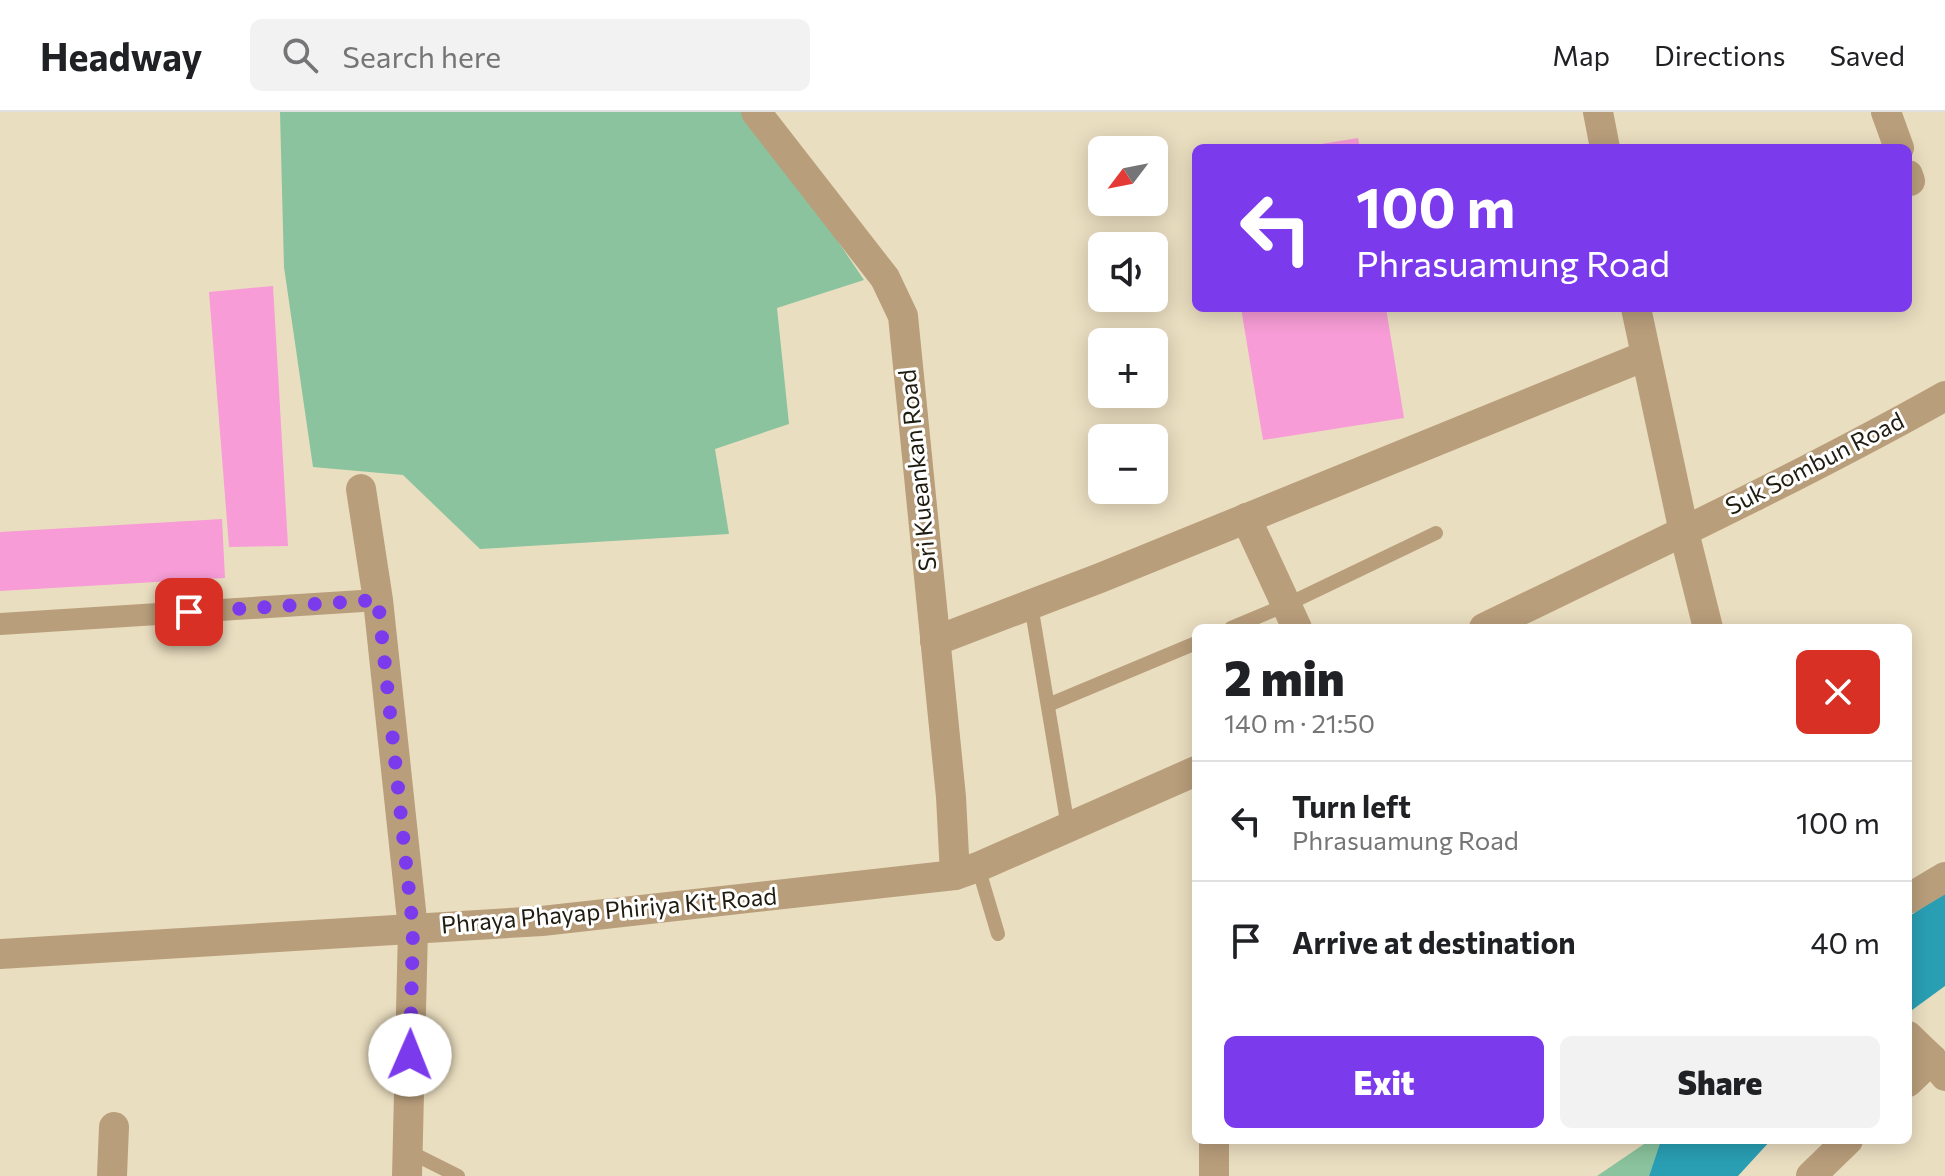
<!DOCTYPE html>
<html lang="en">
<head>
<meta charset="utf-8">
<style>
  :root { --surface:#fff; --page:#f2f2f2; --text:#202124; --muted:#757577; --line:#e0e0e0; --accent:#7c3aed }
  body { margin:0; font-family:Commissioner,sans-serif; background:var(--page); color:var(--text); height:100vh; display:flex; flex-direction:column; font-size:30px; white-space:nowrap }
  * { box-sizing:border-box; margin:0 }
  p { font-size:26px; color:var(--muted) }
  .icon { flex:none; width:44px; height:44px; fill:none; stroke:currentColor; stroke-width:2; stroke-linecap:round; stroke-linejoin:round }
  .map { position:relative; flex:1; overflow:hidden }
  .drawer { position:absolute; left:1192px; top:512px; width:720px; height:520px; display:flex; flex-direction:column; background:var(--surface); border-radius:12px; box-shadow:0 4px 20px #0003 }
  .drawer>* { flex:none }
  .banner { position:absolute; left:1192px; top:32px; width:720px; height:168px; border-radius:12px; box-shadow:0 4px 20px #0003; background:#7c3aed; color:#fff; overflow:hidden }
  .needle { width:52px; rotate:238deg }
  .controls { position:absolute; left:1088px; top:24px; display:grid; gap:16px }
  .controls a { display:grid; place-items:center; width:80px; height:80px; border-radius:12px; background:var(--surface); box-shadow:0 4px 20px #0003; font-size:40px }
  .pin { position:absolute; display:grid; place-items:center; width:68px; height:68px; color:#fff; margin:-34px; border-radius:16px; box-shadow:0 4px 12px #0006 }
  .me { position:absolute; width:88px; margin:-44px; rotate:1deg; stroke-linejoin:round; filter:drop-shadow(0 0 6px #0008) }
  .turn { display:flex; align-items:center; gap:28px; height:168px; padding:0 32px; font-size:36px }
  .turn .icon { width:104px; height:104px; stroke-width:2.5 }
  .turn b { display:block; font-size:56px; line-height:68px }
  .round { display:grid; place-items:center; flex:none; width:84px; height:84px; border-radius:12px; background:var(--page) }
  .headline { display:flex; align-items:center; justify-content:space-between; height:136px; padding:0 32px }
  h1 { font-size:48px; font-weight:800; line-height:60px }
  .cta { display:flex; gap:16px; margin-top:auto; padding:16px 32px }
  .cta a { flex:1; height:92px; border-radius:12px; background:var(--accent); color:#fff; font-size:32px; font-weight:800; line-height:92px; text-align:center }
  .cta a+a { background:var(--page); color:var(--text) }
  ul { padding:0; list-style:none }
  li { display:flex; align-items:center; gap:24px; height:120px; padding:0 32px; border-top:2px solid var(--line) }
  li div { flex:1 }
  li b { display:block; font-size:30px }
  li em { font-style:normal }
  header { display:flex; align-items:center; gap:48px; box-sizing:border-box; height:112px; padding:0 40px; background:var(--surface); border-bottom:2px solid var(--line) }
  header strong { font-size:38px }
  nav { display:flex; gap:44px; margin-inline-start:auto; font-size:28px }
  .search { width:560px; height:72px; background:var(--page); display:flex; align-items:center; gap:20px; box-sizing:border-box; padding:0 28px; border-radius:12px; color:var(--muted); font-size:30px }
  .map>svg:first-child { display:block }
  .green { fill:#8ac39d }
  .water { fill:#2a9fb4 }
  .building { fill:#f79cd6 }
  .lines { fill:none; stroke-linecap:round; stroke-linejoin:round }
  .service { stroke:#b99e7b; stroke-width:14 }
  .pedestrian { stroke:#b99e7b; stroke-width:22 }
  .minor { stroke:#b99e7b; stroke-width:30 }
  .route { stroke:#7c3aed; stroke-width:14; stroke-dasharray:0 25.2 }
  .labels { text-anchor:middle; stroke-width:6; stroke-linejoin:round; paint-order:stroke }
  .street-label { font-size:24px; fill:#201c10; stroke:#fff }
</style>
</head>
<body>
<header>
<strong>Headway</strong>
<div class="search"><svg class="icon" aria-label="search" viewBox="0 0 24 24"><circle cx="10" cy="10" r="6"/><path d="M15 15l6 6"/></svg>Search here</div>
<nav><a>Map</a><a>Directions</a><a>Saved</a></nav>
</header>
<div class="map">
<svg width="1945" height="1064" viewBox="0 0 1945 1064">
  <rect width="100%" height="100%" fill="#eadec0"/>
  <g class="green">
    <path d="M280 0H744L783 48 864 168 777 196 789 312 715 337 729 422 480 437 403 363 313 355 284 155Z"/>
    <path d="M1650 1028H1661L1649 1064H1597Z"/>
  </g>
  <g class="water">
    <path d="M1945 781V874L1908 901V805Z"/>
    <path d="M1661 1028H1771L1738 1064H1649Z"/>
  </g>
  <g class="building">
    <path d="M1358 26 1360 36H1309V34Z"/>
    <path d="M273 174 288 434 229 435 209 180Z"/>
    <path d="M1241 196H1386L1404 306 1263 328Z"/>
    <path d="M222 407 225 466 0 479V420Z"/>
  </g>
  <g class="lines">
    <g class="service">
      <path d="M1031 493 1068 715"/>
      <path d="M1231 516 1286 493 1436 421"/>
      <path d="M1048 593 1196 531"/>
      <path d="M978 755 998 822"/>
      <path d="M408 1039 458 1064"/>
    </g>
    <path class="pedestrian" d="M0 512 378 488"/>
    <g class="minor">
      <path d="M756 0 885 166 903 204 951 685 955 763"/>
      <path d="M1598 0 1605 36"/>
      <path d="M1886 0 1899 36"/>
      <path d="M1908 63 1910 69"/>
      <path d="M1636 196 1684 420 1708 516"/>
      <path d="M361 377 378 488 413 817 407 1064"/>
      <path d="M1246 406 1297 516"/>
      <path d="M1484 516C1639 441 1795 368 1945 284"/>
      <path d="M935 529 1100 466 1645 244"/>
      <path d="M1908 787 1945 765"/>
      <path d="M0 842 542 809 955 763 978 755 1196 659"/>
      <path d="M1908 924 1932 947 1945 964"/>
      <path d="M1908 970 1932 947"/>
      <path d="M1214 1028V1064"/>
      <path d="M112 1064 114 1015"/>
      <path d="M1811 1064 1848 1028"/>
    </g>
  </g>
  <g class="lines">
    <path class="route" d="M189 500 378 488 413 817 410 943"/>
  </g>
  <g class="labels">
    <g class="street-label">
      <text transform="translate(1815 352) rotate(-27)" y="8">Suk Sombun Road</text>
      <text transform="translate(918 358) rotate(-96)" y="8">Sri Kueankan Road</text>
      <text transform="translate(609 799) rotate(-5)" y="8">Phraya Phayap Phiriya Kit Road</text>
    </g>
  </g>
</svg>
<div class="controls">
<a><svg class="needle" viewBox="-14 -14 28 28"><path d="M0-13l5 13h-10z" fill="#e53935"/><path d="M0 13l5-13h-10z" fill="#757577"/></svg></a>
<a><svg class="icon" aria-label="sound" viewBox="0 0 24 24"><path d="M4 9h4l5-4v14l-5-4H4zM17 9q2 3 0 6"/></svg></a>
<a>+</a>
<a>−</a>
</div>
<div class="pin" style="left:189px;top:500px;background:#d93025"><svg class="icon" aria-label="arrive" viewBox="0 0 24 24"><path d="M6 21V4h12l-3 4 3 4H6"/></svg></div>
<svg class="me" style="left:410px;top:943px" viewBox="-20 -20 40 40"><circle r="19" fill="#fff"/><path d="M0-13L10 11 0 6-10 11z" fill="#7c3aed"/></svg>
<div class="banner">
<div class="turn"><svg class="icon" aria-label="left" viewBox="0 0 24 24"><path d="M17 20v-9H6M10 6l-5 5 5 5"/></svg><div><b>100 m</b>Phrasuamung Road</div></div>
</div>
<section class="drawer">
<div class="headline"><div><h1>2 min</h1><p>140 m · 21:50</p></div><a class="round" style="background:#d93025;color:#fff"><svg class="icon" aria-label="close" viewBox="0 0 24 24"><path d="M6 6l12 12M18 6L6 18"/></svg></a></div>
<ul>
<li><svg class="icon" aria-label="left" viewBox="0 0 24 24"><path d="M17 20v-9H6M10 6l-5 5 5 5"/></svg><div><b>Turn left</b><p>Phrasuamung Road</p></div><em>100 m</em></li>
<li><svg class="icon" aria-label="arrive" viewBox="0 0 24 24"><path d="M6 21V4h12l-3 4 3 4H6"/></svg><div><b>Arrive at destination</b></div><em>40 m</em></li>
</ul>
<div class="cta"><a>Exit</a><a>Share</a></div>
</section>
</div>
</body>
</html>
